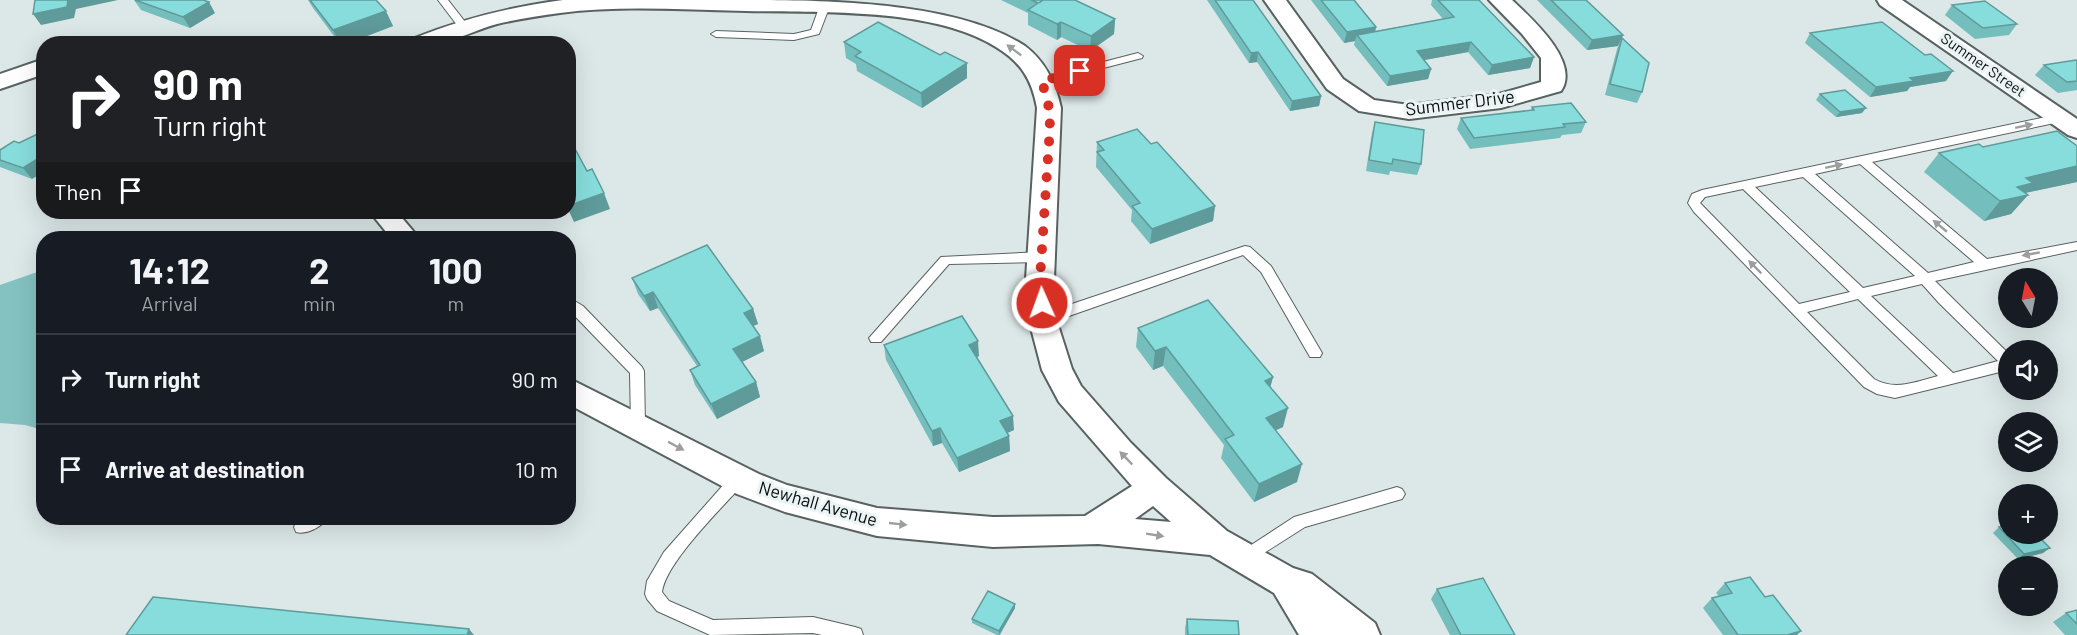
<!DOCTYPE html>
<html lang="en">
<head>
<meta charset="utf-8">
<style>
  :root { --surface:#171b24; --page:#20242c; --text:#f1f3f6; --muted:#9ea1a6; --line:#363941 }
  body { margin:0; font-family:Barlow,sans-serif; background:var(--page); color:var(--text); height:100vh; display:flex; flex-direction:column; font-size:22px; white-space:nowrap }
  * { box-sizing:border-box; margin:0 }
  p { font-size:20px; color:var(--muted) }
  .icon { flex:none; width:33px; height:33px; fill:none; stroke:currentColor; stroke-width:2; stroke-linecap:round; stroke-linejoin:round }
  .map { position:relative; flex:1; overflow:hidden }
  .panel { position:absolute; left:36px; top:231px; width:540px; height:294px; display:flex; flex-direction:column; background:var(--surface); border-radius:24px; box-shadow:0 6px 24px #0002 }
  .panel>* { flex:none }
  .guide { position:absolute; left:36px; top:36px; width:540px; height:183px; border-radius:24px; box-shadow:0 6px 24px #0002; background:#202124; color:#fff; overflow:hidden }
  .needle { width:39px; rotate:350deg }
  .tools { position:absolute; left:1998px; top:268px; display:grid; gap:12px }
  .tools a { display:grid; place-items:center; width:60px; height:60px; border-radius:50%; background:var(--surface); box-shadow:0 6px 24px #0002; font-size:30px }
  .pin { position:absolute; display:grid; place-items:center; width:51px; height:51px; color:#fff; margin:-26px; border-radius:12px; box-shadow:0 3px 9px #0006 }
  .me { position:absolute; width:66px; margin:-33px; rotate:358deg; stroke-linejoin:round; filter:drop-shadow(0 0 4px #0008) }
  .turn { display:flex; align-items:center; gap:21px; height:126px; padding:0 18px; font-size:27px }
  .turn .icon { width:78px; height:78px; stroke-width:2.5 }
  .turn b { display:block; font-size:42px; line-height:51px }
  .then { display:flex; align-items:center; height:57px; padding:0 18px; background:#0003; gap:12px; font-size:22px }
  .eta { display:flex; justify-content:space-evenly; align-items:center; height:102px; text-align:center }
  .eta b { font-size:36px; font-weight:700; line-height:42px }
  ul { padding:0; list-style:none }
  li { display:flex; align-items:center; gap:18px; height:90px; padding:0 18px; border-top:2px solid var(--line) }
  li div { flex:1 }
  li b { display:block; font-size:22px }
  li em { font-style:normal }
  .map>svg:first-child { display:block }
  .green { fill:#83c2c1 }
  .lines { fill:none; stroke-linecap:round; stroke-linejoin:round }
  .service-casing { stroke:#586261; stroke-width:2 }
  .minor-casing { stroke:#586261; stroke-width:4 }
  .service { fill:#fff; fill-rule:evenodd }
  .minor { fill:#fff; fill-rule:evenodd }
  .wall { fill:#74bebd }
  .shaded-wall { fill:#5e9b9a }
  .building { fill:#87dddc; stroke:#5e9b9a; stroke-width:1.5 }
  .oneway { fill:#9d9e9e }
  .route { stroke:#d93025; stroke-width:10; stroke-dasharray:0 18 }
  .labels { text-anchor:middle; stroke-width:6; stroke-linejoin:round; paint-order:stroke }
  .far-street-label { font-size:15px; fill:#090d0d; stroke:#eaf4f4 }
  .street-label { font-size:18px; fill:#090d0d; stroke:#eaf4f4 }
</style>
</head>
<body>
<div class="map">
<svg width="2077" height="635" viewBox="0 0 2077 635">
  <rect width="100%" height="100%" fill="#dce7e7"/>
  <path class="green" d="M43 270V430L25 425 0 423V285Z"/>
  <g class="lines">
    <defs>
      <g id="service">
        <path d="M438 0H448L466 23 465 25H457Z"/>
        <path d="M824 5 829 8 819 34 794 40 716 37 711 34 716 31 794 34 811 30 819 8Z"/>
        <path d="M1138 53 1143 56 1142 58 1042 84 1037 81 1038 79Z"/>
        <path d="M2060 114 2066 118 2064 121 1872 162 1987 259 2077 242V250L1935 281 2008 353V368L2000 372 1895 398 1877 394 1864 387 1694 212 1688 203 1692 194 1702 190ZM1860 164 1974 262 1928 273 1815 174ZM1803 177 1915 276 1863 288 1755 187ZM1743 189 1850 292 1799 304 1700 203 1705 197ZM1922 284 1939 303 1998 361 1953 373 1871 296ZM1858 299 1938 376C1915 382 1895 391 1874 379L1807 312Z"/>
        <path d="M1245 246 1250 247 1271 266 1322 353 1320 357H1310L1261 272 1243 255 1049 323 1044 324 1037 319 1039 315Z"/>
        <path d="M1042 252 1048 257 1042 262 949 264 881 342H871L869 338 941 257Z"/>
        <path d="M568 297 583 306 642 367 644 371 645 426 643 430 638 432 633 430 631 426 630 373 568 309Z"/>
        <path d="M738 473 743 474 746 479 743 484C722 508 666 562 662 592L669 601 713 620 813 617 855 627 861 629 863 635H822L813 633 710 635 657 611 647 599 645 594 647 581 664 552 733 474Z"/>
        <path d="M1397 487 1402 489 1405 494 1402 499 1305 527 1245 565 1239 563 1237 558 1239 553 1294 517Z"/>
        <path d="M305 518H327C322 527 306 535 296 532L294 527 296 522Z"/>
      </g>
      <g id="minor">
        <path d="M563 0C619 0 676 0 732 0 818 0 954 0 1025 46 1046 62 1056 84 1061 108L1054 279 1059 328 1072 369 1081 386 1131 443 1166 478 1227 531 1293 568 1312 574 1375 623 1380 635H1299L1274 593 1210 555 1098 544 993 547 877 536 785 512 737 494 568 404V378L759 474 787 485 877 508 993 517 1085 516 1132 486 1059 402 1042 370 1031 328 1026 279 1037 108C1032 80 1021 62 996 47 932 7 820 13 746 11 684 10 621 5 560 13 539 16 518 19 497 24 478 29 459 39 441 43 431 45 419 44 409 44L412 39C462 19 510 7 563 0ZM1153 506 1171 522 1135 519Z"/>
        <path d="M1264 0H1286L1343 79 1374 100 1409 105 1499 94 1541 82V58L1522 34 1489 0H1512C1531 18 1581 62 1561 91L1501 108 1409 119 1359 111 1327 89Z"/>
        <path d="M1877 0H1902L2077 119V138L2068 135 1880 5Z"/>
        <path d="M44 59V74L0 89V74Z"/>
        <path d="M370 212H397L419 238H391Z"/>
      </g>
    </defs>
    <use href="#service" class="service-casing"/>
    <use href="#minor" class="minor-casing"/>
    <use href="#service" class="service"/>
    <use href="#minor" class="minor"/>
  </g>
  <g class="wall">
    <path d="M134 0 215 13 190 28 141 10Z"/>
    <path d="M308 0H376L393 26 346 44H340L313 8Z"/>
    <path d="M1001 0H1075L1115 19 1114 34 1090 51 1061 37 1057 40 1028 25V13Z"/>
    <path d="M1207 0H1253L1321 96 1319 106 1290 111 1257 62 1249 63Z"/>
    <path d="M1311 0H1354L1376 27 1375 31 1443 19 1431 5 1432 0H1479L1534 57 1530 68 1488 75 1468 52 1424 60 1431 69 1428 79 1387 86 1354 45 1355 41 1344 43Z"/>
    <path d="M1537 0H1586L1623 35 1618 46 1587 50Z"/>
    <path d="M1952 5 2017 24 2009 35 1975 39 1945 15Z"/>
    <path d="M1810 33 1946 81 1910 87 1907 91 1870 97 1805 43Z"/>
    <path d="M1622 38 1642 92 1637 103 1605 95 1617 49Z"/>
    <path d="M844 42 967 78 922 108 857 71 856 64 846 58Z"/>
    <path d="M2077 61V90L2058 93 2035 75 2044 65Z"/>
    <path d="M1820 94 1862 113 1836 117 1816 100Z"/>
    <path d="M1532 107 1586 122 1581 133 1562 135 1560 138 1470 149 1457 129 1461 118 1531 110Z"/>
    <path d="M1375 122 1421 164 1417 175 1390 171 1389 175 1366 171 1372 133Z"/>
    <path d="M1097 142 1151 144 1215 206 1213 221 1150 244 1131 221 1132 210 1096 167Z"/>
    <path d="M19 143 32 179 0 167V150Z"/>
    <path d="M2077 146V182L2025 193 2028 195 2011 214 1984 221 1924 172 1939 153 1983 147Z"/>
    <path d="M632 278 753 309 758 324 753 326 764 351 742 362 756 382 760 397 717 419 695 385 690 370 697 366 658 308 650 311 638 294Z"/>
    <path d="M1138 328 1273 377 1270 387 1283 427 1275 430 1297 482 1254 502 1221 458 1224 445 1163 366 1153 370 1136 347Z"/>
    <path d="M884 345 979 356 977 357 1014 430 1007 433 1009 436 1010 451 959 472 942 443 933 446 886 360Z"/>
    <path d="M1999 527 2043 553 2018 559 1993 533Z"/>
    <path d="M1725 583 1797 635H1723L1703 608 1712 598 1719 596 1716 593Z"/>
    <path d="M1437 589 1515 635H1450L1431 599Z"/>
    <path d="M1015 604V608L1000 635H997L972 623V619Z"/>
    <path d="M2077 610V635H2065L2053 622 2066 613Z"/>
    <path d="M1187 619 1239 635H1185V628Z"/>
  </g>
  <g class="shaded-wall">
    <path d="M68 0H118L76 9 74 18 41 25 33 14Z"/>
    <path d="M209 2 215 13 190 28 183 17Z"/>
    <path d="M386 11 393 26 346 44H340L333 30Z"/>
    <path d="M1115 19 1114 34 1090 51 1091 36Z"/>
    <path d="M1061 22V37L1057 40V24Z"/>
    <path d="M1376 27 1374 38 1357 35 1355 41 1344 43 1347 32Z"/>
    <path d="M1623 35 1618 46 1587 50 1592 40Z"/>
    <path d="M1471 42 1468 52 1414 62 1417 51Z"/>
    <path d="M1258 52 1257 62 1249 63 1251 53Z"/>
    <path d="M1534 57 1530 68 1488 75 1492 65Z"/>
    <path d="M967 63V78L922 108 921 93Z"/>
    <path d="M1431 69 1428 79 1387 86 1390 76Z"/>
    <path d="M1953 71 1946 81 1910 87 1907 91 1870 97 1876 87 1910 78Z"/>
    <path d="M1321 96 1319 106 1290 111 1292 101Z"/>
    <path d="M1866 108 1862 113 1836 117 1840 112Z"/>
    <path d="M44 155V172L32 179 23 168Z"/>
    <path d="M2077 166V182L2025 193 2028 195 2011 214 1984 221 2000 201 2026 178Z"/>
    <path d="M604 193 610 209 574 222 568 209V206Z"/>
    <path d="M1215 206 1213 221 1150 244 1152 229Z"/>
    <path d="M653 292 658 308 650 311 644 296Z"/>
    <path d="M753 309 758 324 748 328 744 313Z"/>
    <path d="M760 336 764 351 738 364 733 349Z"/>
    <path d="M978 341 979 356 970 360 969 345Z"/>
    <path d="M1166 347 1163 366 1153 370 1155 351Z"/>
    <path d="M1273 377 1268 396 1265 381Z"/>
    <path d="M756 382 760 397 717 419 711 404Z"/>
    <path d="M1288 408 1283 427 1261 437 1266 418Z"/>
    <path d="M1013 416 1014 430 1000 436V421Z"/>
    <path d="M940 428 942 443 933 446 932 431Z"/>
    <path d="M1009 436 1010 451 959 472 957 458Z"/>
    <path d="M1302 464 1297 482 1254 502 1259 484Z"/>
    <path d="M2050 548 2043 553 2018 559 2024 554Z"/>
    <path d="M1015 604V608L999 635V631Z"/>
    <path d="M469 629 474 635H467Z"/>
    <path d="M1801 631 1797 635H1787Z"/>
  </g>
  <g class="building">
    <path d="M35 0H68L67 7 33 14Z"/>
    <path d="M135 0H203L209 2 183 17Z"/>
    <path d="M310 0H376L386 11 333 30Z"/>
    <path d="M1031 0H1043L1039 3 1043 0H1075L1115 19 1091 36 1061 22 1057 24 1028 10 1038 3Z"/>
    <path d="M1215 0H1253L1321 96 1292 101 1258 52 1251 53Z"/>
    <path d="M1321 0H1354L1376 27 1347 32Z"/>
    <path d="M1438 0H1479L1534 57 1492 65 1471 42 1417 51 1431 69 1390 76 1357 35 1454 17Z"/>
    <path d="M1551 0H1586L1623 35 1592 40Z"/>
    <path d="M1985 1 2017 24 1983 28 1952 5Z"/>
    <path d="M878 22 940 55 945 52 967 63 921 93 855 56 861 52 844 42Z"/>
    <path d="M1882 22 1925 55 1931 54 1953 71 1910 78 1914 81 1876 87 1810 33Z"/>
    <path d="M1622 38 1649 63 1642 92 1610 84Z"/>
    <path d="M2076 60 2077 61V81L2067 82 2044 65Z"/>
    <path d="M1845 90 1866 108 1840 112 1820 94Z"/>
    <path d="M1571 103 1586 122 1563 124 1565 127 1474 138 1461 118 1534 110 1532 107Z"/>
    <path d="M1375 122 1424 130 1421 164 1393 159 1392 164 1369 160Z"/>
    <path d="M1137 129 1151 144 1157 142 1215 206 1152 229 1132 206 1140 203 1097 152 1104 150 1097 142Z"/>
    <path d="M44 131V155L23 168 0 160V150L14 141 19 143Z"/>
    <path d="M2057 131 2077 146V166L2026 178 2033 183 2017 187 2028 195 2000 201 1939 153 1979 144 1983 147Z"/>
    <path d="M573 145 587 171 592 169 604 193 568 206V146Z"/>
    <path d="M707 245 753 309 744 313 760 336 733 349 756 382 711 404 690 370 700 365 653 292 644 296 632 278Z"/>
    <path d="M1208 300 1273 377 1265 381 1288 408 1266 418 1302 464 1259 484 1225 439 1234 435 1166 347 1155 351 1138 328Z"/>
    <path d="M962 316 978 341 969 345 1013 416 1000 421 1009 436 957 458 940 428 932 431 884 345Z"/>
    <path d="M2008 525V534H2036L2050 548 2024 554 1999 527Z"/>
    <path d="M1750 577 1765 597 1773 595 1801 631 1787 635H1738L1712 598 1732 593 1725 583Z"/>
    <path d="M1483 578 1515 635H1461L1437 589Z"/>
    <path d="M988 591 1015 604 999 631 972 619Z"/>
    <path d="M153 597 469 629 467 635H126Z"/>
    <path d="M2077 610V624L2066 613Z"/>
    <path d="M1187 619 1238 621 1239 635H1188Z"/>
  </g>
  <defs><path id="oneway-solid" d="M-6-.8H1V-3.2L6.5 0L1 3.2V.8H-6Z" transform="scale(1.5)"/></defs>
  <g class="oneway">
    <use href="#oneway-solid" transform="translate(1014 50) rotate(-143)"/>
    <use href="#oneway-solid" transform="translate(2024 126) rotate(-12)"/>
    <use href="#oneway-solid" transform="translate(1834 166) rotate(-12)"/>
    <use href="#oneway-solid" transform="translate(1940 226) rotate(-140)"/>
    <use href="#oneway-solid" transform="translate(2031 254) rotate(170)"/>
    <use href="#oneway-solid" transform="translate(1755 267) rotate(-135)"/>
    <use href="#oneway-solid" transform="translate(676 446) rotate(28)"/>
    <use href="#oneway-solid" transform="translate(1126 458) rotate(-134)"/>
    <use href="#oneway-solid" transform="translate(898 524) rotate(6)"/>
    <use href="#oneway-solid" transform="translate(1155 535) rotate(9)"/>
  </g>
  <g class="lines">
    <path class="route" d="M1042 303 1040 279 1050 127 1049 108 1042 81 1080 71"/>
  </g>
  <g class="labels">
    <g class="far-street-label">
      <text transform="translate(1983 65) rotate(35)" y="5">Summer Street</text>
    </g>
    <g class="street-label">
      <text transform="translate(1460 103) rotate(-7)" y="6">Summer Drive</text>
      <text transform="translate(818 504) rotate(16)" y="6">Newhall Avenue</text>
    </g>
  </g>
</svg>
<div class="tools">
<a><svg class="needle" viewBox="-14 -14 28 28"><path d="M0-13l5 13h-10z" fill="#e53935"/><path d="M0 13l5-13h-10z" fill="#9ea1a6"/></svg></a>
<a><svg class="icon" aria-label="sound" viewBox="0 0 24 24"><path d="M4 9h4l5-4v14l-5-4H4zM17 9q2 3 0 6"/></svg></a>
<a><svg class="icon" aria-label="layers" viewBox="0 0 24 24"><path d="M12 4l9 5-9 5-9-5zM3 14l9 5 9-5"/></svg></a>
<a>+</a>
<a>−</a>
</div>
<div class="pin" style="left:1080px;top:71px;background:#d93025"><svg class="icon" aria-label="arrive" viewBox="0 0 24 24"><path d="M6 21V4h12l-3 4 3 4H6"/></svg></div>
<svg class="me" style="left:1042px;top:303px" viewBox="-20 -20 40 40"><circle r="17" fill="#d93025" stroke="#fff" stroke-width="3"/><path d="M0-11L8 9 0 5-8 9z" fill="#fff"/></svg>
<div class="guide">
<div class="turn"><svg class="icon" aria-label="right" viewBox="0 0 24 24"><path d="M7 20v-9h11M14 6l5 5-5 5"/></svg><div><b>90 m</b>Turn right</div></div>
<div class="then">Then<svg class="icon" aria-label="arrive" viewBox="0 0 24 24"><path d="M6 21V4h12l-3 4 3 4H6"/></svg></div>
</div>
<section class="panel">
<div class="eta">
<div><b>14:12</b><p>Arrival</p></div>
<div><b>2</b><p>min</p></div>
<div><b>100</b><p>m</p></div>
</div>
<ul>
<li><svg class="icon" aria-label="right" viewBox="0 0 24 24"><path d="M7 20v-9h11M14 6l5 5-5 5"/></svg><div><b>Turn right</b></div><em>90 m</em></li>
<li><svg class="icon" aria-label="arrive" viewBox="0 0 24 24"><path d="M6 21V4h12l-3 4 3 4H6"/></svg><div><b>Arrive at destination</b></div><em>10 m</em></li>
</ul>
</section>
</div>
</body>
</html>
